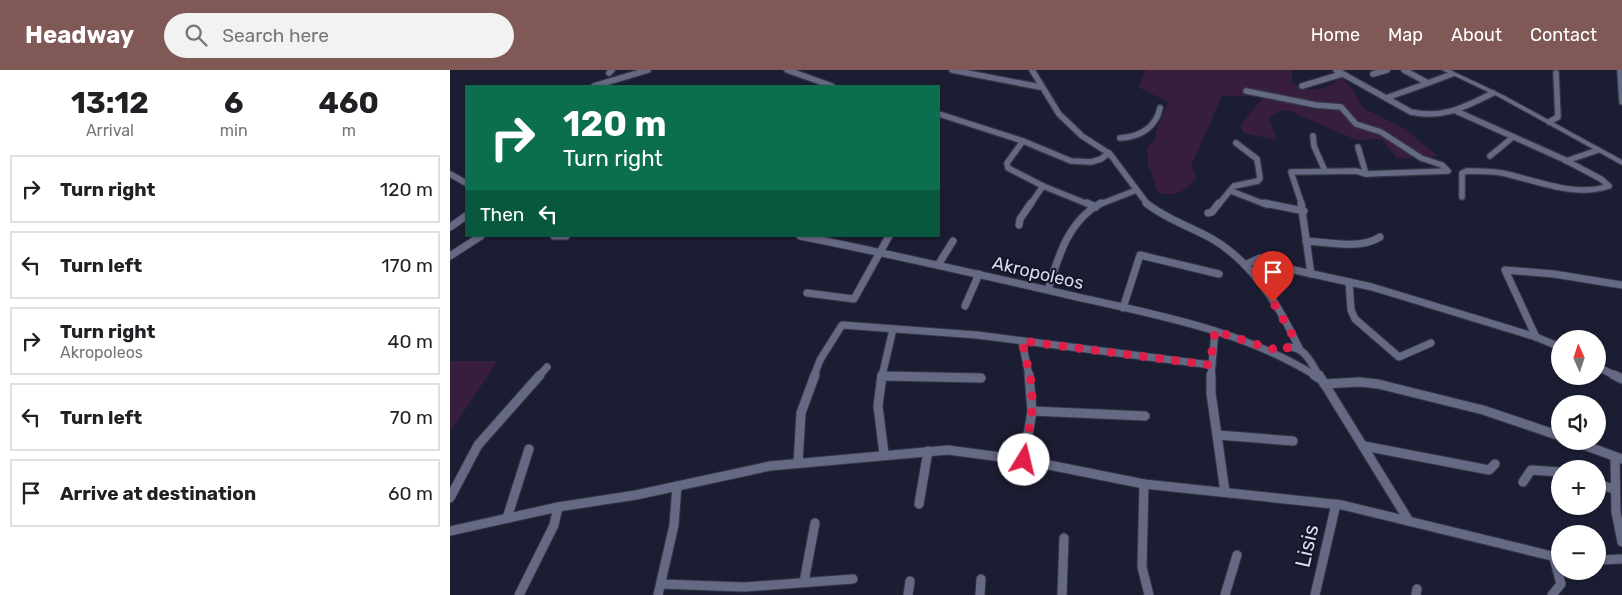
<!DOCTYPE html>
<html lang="en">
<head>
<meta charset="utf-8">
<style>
  :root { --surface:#fff; --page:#f2f2f2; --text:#202124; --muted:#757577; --line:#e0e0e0; --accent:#805856 }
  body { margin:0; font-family:Rubik,sans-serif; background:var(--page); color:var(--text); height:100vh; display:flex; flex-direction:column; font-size:19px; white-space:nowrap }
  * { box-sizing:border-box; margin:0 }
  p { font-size:16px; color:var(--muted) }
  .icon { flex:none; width:28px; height:28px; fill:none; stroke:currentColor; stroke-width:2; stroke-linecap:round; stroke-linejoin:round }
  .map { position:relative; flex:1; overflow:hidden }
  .details { display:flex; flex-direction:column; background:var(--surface); width:450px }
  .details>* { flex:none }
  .hud { position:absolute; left:15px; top:15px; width:475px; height:152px; border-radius:0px; box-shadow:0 1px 4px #0004; background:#0b6e4f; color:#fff; overflow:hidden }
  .needle { width:32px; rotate:357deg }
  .tools { position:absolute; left:1101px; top:260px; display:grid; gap:10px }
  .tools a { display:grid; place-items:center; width:55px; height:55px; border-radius:50%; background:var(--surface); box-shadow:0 1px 4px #0004; font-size:25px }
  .pin { position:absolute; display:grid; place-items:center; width:42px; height:42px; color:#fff; margin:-51px -21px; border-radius:50% 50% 50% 0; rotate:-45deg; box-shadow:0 0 5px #0007 }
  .pin .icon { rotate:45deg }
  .me { position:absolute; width:55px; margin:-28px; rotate:9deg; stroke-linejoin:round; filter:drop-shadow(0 0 4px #0008) }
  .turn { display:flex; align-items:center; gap:18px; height:105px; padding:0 15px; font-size:22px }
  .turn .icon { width:65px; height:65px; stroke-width:2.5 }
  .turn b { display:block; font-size:35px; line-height:42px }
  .then { display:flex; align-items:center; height:48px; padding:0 15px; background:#0003; gap:10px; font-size:19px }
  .eta { display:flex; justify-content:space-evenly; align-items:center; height:85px; text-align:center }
  .eta b { font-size:30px; font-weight:700; line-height:35px }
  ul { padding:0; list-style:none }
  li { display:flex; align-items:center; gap:15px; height:68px; margin:0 10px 8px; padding:0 5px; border:2px solid var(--line); border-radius:0px }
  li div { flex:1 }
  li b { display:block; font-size:19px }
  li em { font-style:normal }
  header { display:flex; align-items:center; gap:30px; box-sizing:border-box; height:70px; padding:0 25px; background:var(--accent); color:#fff }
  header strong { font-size:24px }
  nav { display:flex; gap:28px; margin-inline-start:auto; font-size:18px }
  .search { width:350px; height:45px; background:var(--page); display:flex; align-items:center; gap:12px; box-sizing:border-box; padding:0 18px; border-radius:28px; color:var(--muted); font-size:19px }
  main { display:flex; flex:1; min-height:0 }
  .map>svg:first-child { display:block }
  .green { fill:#381e3d }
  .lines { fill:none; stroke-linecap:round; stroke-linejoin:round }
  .minor-far2-casing { stroke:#343647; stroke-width:8 }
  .minor-far1-casing { stroke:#343647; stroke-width:9 }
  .minor-casing { stroke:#343647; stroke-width:11 }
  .secondary-casing { stroke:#343647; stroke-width:2 }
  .minor-far2 { stroke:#666983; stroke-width:5.5 }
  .minor-far1 { stroke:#666983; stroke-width:7 }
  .minor { stroke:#666983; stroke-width:9 }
  .secondary { fill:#666983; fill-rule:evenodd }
  .route { stroke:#e11d48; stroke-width:9; stroke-dasharray:0 16.2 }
  .labels { text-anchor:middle; stroke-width:4; stroke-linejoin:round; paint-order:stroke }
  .street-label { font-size:18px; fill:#d9dbea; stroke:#121428 }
  .near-street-label { font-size:21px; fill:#d9dbea; stroke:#121428 }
</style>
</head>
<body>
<header>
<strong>Headway</strong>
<div class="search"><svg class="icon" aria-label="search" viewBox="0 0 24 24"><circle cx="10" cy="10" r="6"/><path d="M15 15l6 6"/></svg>Search here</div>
<nav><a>Home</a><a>Map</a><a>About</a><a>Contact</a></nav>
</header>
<main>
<section class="details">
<div class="eta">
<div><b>13:12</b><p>Arrival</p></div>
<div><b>6</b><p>min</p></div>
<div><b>460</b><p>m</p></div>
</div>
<ul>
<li><svg class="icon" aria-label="right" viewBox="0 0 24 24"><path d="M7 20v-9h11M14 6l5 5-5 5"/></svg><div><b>Turn right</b></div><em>120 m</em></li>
<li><svg class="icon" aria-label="left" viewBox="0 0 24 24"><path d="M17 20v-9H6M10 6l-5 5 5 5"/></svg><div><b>Turn left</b></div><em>170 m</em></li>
<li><svg class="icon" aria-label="right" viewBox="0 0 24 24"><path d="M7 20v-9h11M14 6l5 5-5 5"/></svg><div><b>Turn right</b><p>Akropoleos</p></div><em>40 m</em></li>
<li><svg class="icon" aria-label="left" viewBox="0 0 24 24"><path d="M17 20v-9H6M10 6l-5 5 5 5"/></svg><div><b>Turn left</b></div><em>70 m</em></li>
<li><svg class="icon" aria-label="arrive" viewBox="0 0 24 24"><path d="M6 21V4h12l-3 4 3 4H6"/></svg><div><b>Arrive at destination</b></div><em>60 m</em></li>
</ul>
</section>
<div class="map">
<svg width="1172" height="525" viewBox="0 0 1172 525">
  <rect width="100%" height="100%" fill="#1b1d32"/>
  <g class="green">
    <path d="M696 0H842V12C859 25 876 20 892 7L904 22 913 38 955 59 988 86 947 89 932 69 906 70 842 42 833 40 819 47 826 70 794 63 790 55 813 28 806 23 799 26H772L741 96 747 107C733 122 730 126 708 123L698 94 697 77 705 70 706 62 718 32 688 17Z"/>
    <path d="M0 291H48L0 362Z"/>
  </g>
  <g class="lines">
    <defs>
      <g id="minor-far2">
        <path d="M337 0 382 16"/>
        <path d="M502 0 590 17"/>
        <path d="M582 0 609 44 632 66 660 84 698 135"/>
        <path d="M886 0 961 42C993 49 1015 37 1043 23"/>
        <path d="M954 0 978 13 1002 4"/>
        <path d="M1170 0 1172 32"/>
        <path d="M159 3 162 0"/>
        <path d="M923 4 937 0"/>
        <path d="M144 16 198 0"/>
        <path d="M852 16 892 4"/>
        <path d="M796 21 866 35 891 37 906 54 931 62 971 88 992 95 998 101 916 104 906 101 841 102 852 135"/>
        <path d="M936 28 978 13"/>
        <path d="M1006 41 1113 89 1151 109 1159 116C1124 128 1086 110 1052 103 1040 101 1029 101 1017 101L1012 103V127"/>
        <path d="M489 44 573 71 621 91 641 92 651 89 659 83"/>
        <path d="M1099 52 1108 47 1106 3"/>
        <path d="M863 66 864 76 875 101"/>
        <path d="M670 68C689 67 706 58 710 38"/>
        <path d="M573 71 557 93 558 98 593 116 640 135"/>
        <path d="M908 77 916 104"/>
        <path d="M1040 86 1063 67"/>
        <path d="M1116 91 1148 80"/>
        <path d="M0 104 16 113"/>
        <path d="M781 121 817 135"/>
        <path d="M580 135 593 116"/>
        <path d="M648 135 684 121"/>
        <path d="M768 135 784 116 808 111 810 108 807 89 786 73"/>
      </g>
      <g id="minor-far1">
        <path d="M637 133 646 137"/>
        <path d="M696 133C717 150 742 157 764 170 804 194 830 237 849 278"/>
        <path d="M814 133 854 141"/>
        <path d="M851 133 861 204"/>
        <path d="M758 143 762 142 769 133"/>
        <path d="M569 155 570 149 581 133"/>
        <path d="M0 157 16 146"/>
        <path d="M104 166H116"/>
        <path d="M350 166C441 184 532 205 623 226 707 245 792 260 866 306"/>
        <path d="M856 171C879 172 910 180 930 167"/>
        <path d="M0 186 31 166"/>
        <path d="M488 195 503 171"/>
        <path d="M795 195 810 188 844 200 922 217 1086 267 1110 277"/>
        <path d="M899 212 901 240 905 249 949 287 981 273"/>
        <path d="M598 220C608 187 618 151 651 133"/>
        <path d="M357 223 404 229 439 166"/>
        <path d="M515 236 529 204"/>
        <path d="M673 238 690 185 769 204"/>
        <path d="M1086 267 1055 200 1104 204 1172 215"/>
        <path d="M572 271 579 306"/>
        <path d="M839 277C855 277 862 294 869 306"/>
        <path d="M1148 297 1166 306"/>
        <path d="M89 306 97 297"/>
        <path d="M364 306 370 290 392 255 527 265 761 295"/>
        <path d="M432 306H438"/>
        <path d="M432 306 443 259"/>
        <path d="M761 306 765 261"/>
      </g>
      <g id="minor">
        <path d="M432 305 428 336 434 384"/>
        <path d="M761 305V323L775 422"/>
        <path d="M864 305 872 310"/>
        <path d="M869 305 959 451"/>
        <path d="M1164 305 1172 309"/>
        <path d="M432 306 531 308"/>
        <path d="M874 314 909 312 928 314 1033 340 1110 366"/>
        <path d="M582 341 695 346"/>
        <path d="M768 365 843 371"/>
        <path d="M1123 371 1172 389"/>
        <path d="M914 376 1039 400 1045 394"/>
        <path d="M1165 387 1166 442 1172 472"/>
        <path d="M574 390 582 341 579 305"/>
        <path d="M348 393 351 343 365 305"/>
        <path d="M1073 412 1081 400 1110 402"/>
        <path d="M694 414 692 497 699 525"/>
        <path d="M1148 414 1164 419"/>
        <path d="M0 428 28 375 90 305"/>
        <path d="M469 434 478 381"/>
        <path d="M57 448 79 379"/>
        <path d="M0 461 108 437 186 425 320 396 498 380 574 390 694 414 892 435 1110 488"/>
        <path d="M1148 490 1172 489"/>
        <path d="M354 512 365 453"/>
        <path d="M211 514 294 517 403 509"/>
        <path d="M69 525 104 455 108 437"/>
        <path d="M208 525 224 455 227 416"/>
        <path d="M458 525 460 511"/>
        <path d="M530 525 531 509"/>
        <path d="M612 525 614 468"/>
        <path d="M775 525 787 485"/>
        <path d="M865 525 886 434"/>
        <path d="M966 525 967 519"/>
        <path d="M1102 525 1111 514 1104 488"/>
      </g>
      <path id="secondary" d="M992 0H1000L1053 25 1172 90V95L1049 27Z"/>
    </defs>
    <use href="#minor-far2" class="minor-far2-casing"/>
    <use href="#minor-far1" class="minor-far1-casing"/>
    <use href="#minor" class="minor-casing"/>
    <use href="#secondary" class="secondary-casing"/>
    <use href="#minor-far2" class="minor-far2"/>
    <use href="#minor-far1" class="minor-far1"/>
    <use href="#minor" class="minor"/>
    <use href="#secondary" class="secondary"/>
  </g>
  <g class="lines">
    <path class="route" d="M574 390 582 341V316L572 271 760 295 765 261 818 278 834 281 838 277 843 266 823 232"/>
  </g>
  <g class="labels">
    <g class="street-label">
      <text transform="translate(588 203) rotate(13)" y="6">Akropoleos</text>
    </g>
    <g class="near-street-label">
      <text transform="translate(857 476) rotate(-77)" y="7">Lisis</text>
    </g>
  </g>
</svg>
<div class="tools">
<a><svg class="needle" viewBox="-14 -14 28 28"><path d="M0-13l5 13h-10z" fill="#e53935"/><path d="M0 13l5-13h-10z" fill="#757577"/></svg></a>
<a><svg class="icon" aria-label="sound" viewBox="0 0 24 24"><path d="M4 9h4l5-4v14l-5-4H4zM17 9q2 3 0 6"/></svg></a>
<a>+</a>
<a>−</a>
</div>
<div class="pin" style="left:823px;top:232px;background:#d93025"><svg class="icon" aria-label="arrive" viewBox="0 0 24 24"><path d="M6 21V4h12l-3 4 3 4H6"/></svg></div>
<svg class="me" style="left:574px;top:390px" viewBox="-20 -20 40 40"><circle r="19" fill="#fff"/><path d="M0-13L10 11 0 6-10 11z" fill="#e11d48"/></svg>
<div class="hud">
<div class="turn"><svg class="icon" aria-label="right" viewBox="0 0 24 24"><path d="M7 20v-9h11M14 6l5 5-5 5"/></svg><div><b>120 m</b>Turn right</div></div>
<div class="then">Then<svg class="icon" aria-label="left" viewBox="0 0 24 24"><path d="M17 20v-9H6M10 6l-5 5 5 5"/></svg></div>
</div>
</div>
</main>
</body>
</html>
